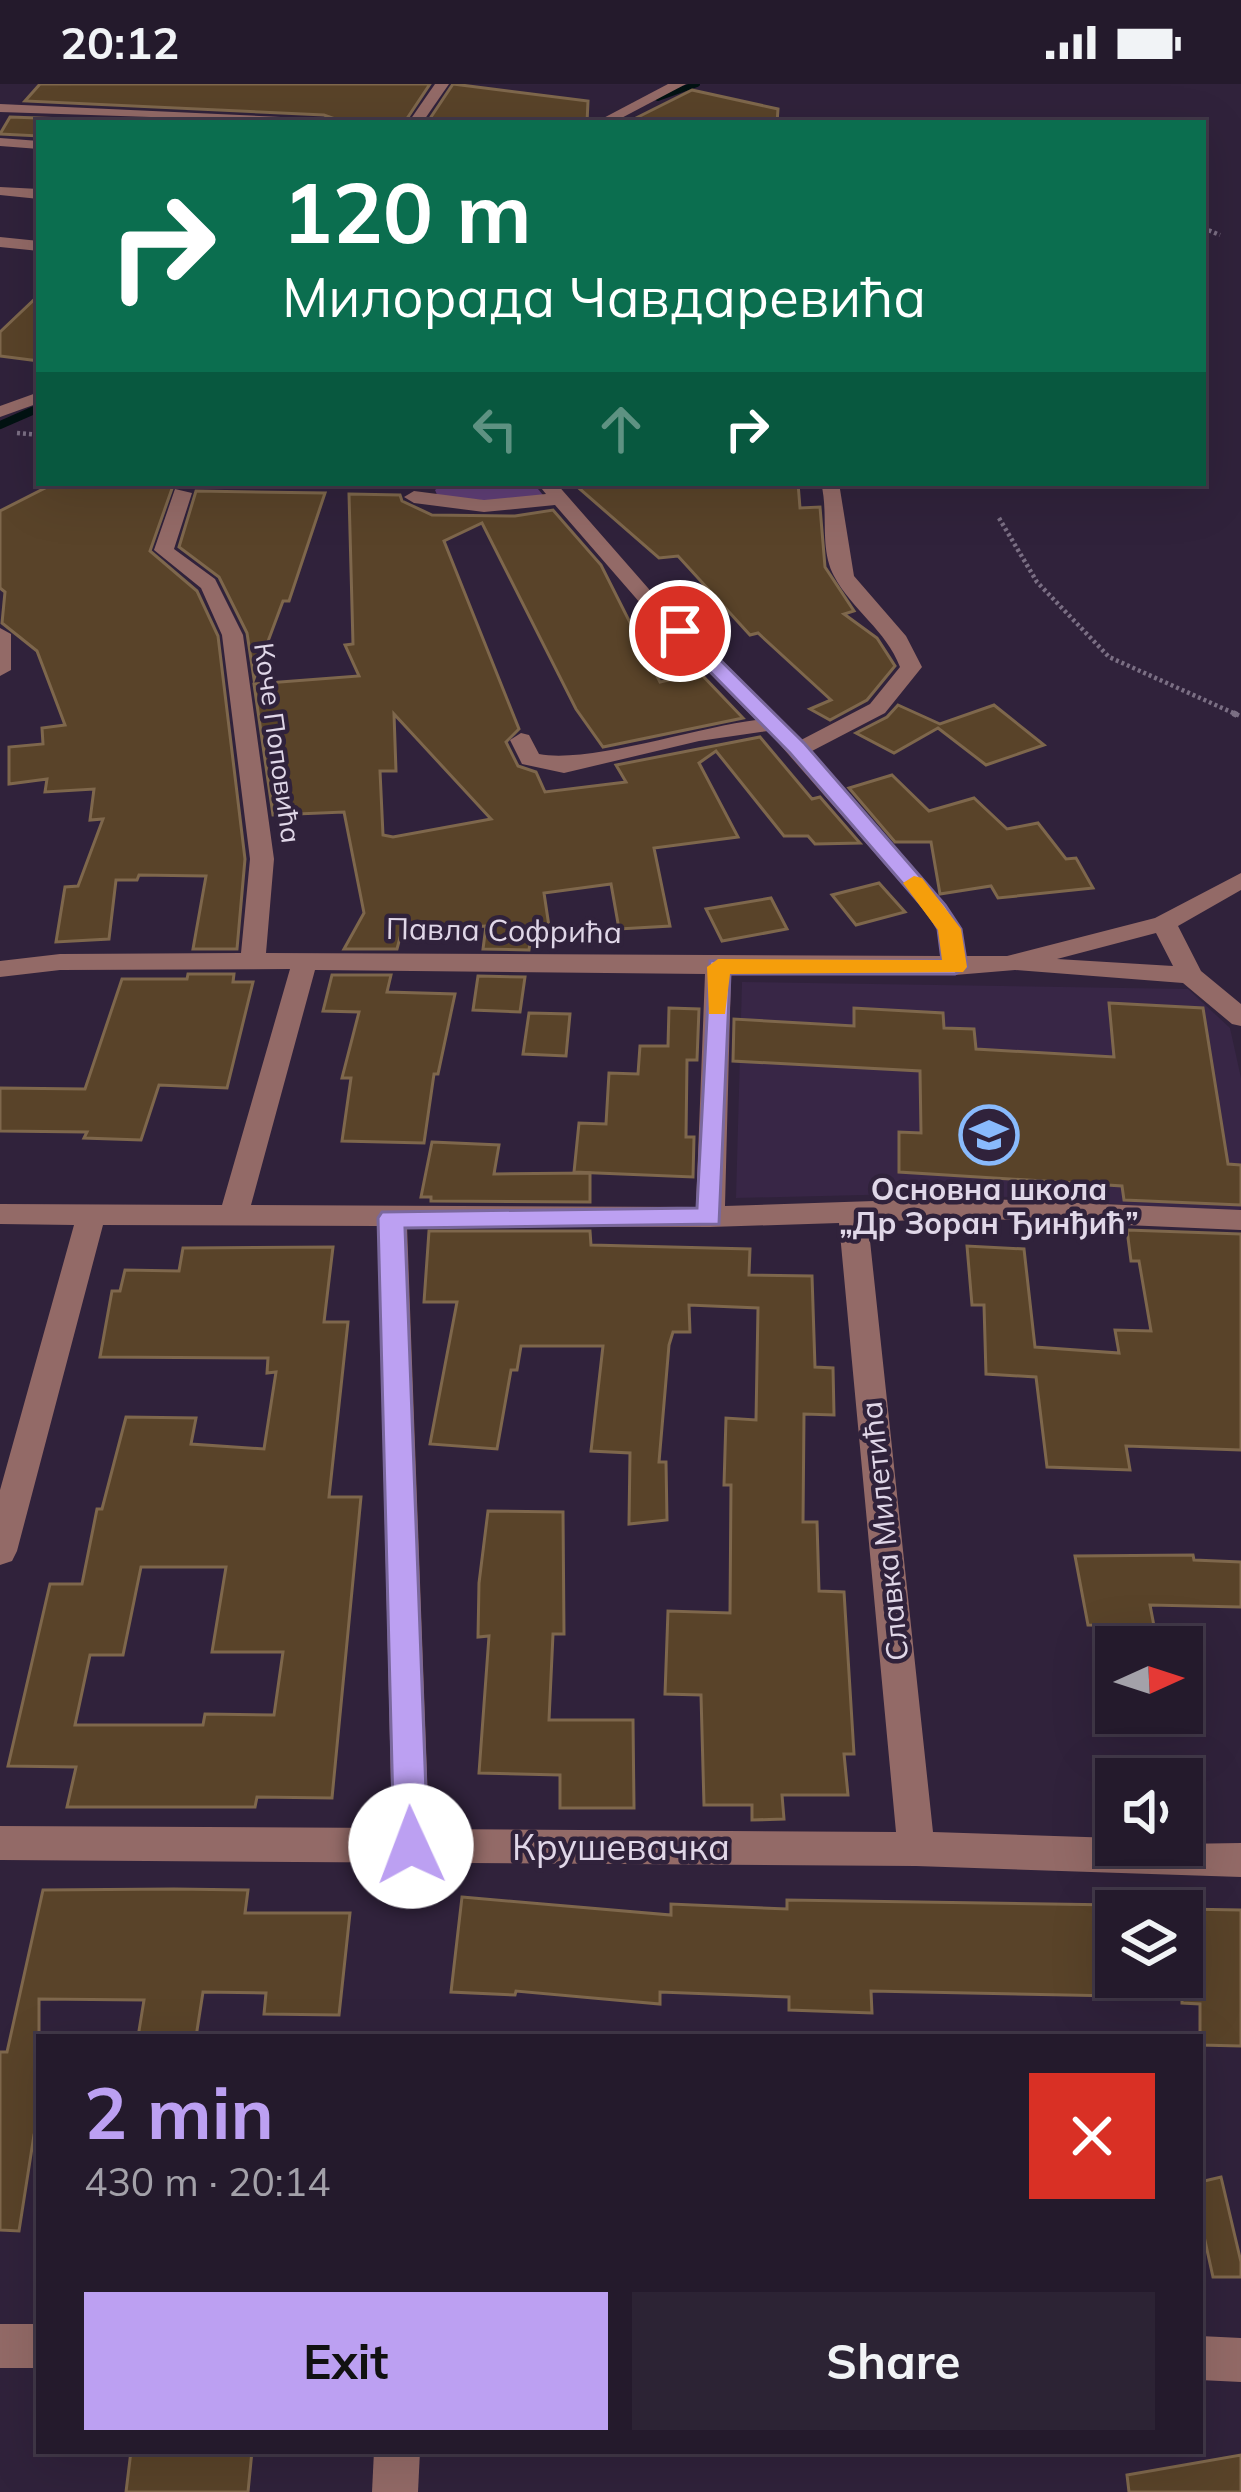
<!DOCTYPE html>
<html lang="en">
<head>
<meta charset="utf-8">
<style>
  :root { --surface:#241a2c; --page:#2c2334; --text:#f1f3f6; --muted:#a3a1a9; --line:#413848; --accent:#bca0f2 }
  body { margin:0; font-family:Mulish,sans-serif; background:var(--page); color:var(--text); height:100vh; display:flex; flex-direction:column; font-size:45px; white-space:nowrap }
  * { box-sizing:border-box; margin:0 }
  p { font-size:39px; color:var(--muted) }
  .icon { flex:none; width:66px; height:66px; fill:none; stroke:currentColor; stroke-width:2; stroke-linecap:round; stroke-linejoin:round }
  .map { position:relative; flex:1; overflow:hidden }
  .sheet { position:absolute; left:36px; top:1950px; width:1167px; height:420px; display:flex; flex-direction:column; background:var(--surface); border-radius:0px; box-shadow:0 12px 48px #0002,0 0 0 3px var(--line) }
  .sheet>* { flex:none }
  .hud { position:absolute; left:36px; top:36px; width:1170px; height:366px; border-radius:0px; box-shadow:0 12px 48px #0002,0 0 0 3px var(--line); background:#0b6e4f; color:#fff; overflow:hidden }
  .needle { width:78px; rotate:87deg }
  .controls { position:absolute; left:1095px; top:1542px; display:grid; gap:24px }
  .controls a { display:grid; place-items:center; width:108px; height:108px; border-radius:0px; background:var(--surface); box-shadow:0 12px 48px #0002,0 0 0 3px var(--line); font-size:60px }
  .pin { position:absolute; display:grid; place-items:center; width:102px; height:102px; color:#fff; margin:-51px; border:6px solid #fff; border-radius:50%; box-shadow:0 3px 12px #0007 }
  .me { position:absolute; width:132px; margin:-66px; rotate:358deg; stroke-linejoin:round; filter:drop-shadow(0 0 9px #0008) }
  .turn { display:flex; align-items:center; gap:42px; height:252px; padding:0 48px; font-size:54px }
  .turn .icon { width:156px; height:156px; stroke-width:2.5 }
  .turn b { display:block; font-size:84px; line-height:102px }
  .lanes { display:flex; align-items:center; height:114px; padding:0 48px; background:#0003; justify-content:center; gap:60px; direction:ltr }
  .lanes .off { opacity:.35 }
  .round { display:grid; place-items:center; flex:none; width:126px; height:126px; border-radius:0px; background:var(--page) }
  .overview { display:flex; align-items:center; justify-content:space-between; height:204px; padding:0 48px }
  h1 { font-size:72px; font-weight:700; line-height:90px; color:var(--accent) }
  .action { display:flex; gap:24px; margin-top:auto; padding:24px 48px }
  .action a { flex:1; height:138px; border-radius:0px; background:var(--accent); color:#111; font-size:48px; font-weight:700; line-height:138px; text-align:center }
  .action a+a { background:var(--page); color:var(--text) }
  .status { display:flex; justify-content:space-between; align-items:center; height:84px; padding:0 60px; background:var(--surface); direction:ltr }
  .status svg { height:33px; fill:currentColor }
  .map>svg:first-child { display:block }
  .built { fill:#382646 }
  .green { fill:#5f3e76 }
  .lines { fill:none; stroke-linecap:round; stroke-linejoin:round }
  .stream-far1 { stroke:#021212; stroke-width:6 }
  .stream { stroke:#021212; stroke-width:8 }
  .building { fill:#594329; stroke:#7e674c; stroke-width:3; fill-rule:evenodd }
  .path-far1 { stroke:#7b6f84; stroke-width:4.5; stroke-dasharray:3 3; stroke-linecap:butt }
  .path { stroke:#7b6f84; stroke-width:6; stroke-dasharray:4.5 4.5; stroke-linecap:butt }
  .minor { fill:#936a67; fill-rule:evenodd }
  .route { fill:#bca0f2; stroke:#7a689d; stroke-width:3 }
  .slow { fill:#f59e0b }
  .labels { text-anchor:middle; stroke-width:9; stroke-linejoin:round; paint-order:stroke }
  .far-street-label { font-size:27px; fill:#e0d7e8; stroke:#30223b }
  .street-label { font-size:30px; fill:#e0d7e8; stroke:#30223b }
  .poi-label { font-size:30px; font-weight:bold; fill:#e0d7e8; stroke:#30223b }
  .near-street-label { font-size:36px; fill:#e0d7e8; stroke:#30223b }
</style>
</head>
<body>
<div class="status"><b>20:12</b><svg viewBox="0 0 49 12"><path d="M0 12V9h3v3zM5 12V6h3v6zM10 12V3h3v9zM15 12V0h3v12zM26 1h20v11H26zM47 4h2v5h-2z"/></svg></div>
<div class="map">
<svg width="1241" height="2408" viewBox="0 0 1241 2408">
  <rect width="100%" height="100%" fill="#30223b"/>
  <path class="built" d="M742 898 1188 905 1230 944 1241 994V1128L945 1109 736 1114Z"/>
  <path class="green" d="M445 399H533L543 411 496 417 438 413 435 406Z"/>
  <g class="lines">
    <path class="stream-far1" d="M658 14 697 0"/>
    <path class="stream" d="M0 341 39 324"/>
  </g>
  <g class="building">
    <path d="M40 0H430L404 39H346L324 31 25 17Z"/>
    <path d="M453 0 588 17 587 39H427Z"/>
    <path d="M692 6 778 25 777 39H626Z"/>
    <path d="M10 33 151 38 39 39V52L0 50Z"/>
    <path d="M39 211V277L0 272V248Z"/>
    <path d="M55 399H174L150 467 197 507 218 552 245 775 237 865H193L206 792 139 791 137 796H116L109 855 56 858 65 803 78 802 103 735 90 736 94 705 45 708 47 695 9 700V663L43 660 42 644 65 641 37 567 2 539 5 508 0 504V427Z"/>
    <path d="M573 399H798L800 424 820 423 825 483 854 527 844 530 877 554 895 582 867 616 830 636 810 625 831 616 758 549 750 551 678 472 659 474Z"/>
    <path d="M196 407 325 409 289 517H283L254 595 247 549 219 493 179 463Z"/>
    <path d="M349 410 400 411 402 417 432 431 515 432 553 426 601 481 660 598 700 589 743 634 603 663 576 625 482 439 444 457 519 645 506 658 518 682 536 688 545 708 626 698 616 681 760 653 812 715 820 713 860 759 815 760 808 752H784L716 667 699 679 738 753 654 764 670 842 619 845 611 800 544 809 550 849 531 851 529 866 483 865 486 842 402 846 397 865H344L364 829 344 728 273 731 254 600 359 592 345 561 353 560ZM394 630 491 735 393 753 383 751 380 687H396Z"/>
    <path d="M898 621 940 640 994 621 1044 661 986 681 938 644 894 669 856 649 887 633Z"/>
    <path d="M892 691 929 727 974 714 1007 745 1038 739 1066 775 1076 774 1093 804 998 814 991 802 940 810 931 758H895L849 704Z"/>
    <path d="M879 799 905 828 856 841 832 811Z"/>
    <path d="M771 814 787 845 722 857 706 825Z"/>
    <path d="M188 890H234L233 898H253L227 1004 159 1001 141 1056 84 1054 87 1048 0 1047V1004L85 1005 122 895H187Z"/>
    <path d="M332 891H391L387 908 455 910 438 990H434L424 1059 342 1057 351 994H342L359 928 323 927Z"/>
    <path d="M478 892 525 893 520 928 473 926Z"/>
    <path d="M1109 919 1203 924 1228 1080 1241 1081V1121L1124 1116 1122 1102 899 1088V1048L921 1049 920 987 733 977 734 935 854 942V924L943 929 944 944 974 945 976 965 1114 973Z"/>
    <path d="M669 924 699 925 697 976H687L686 1053H694L693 1093 574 1088 579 1039 606 1040 609 989 638 990 640 962H668Z"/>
    <path d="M529 929 570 930 566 972 523 970Z"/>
    <path d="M432 1058 499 1061 494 1090 590 1089V1118L431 1117V1113H421Z"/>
    <path d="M1127 1146 1241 1150V1366L1126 1362 1130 1386 1047 1383 1036 1293 986 1290 984 1221H972L967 1162 1024 1165 1035 1263 1119 1269 1115 1246 1151 1247 1139 1177H1131Z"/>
    <path d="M429 1147H590L591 1161 750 1165 749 1191 812 1192 815 1283 833 1284 834 1331 804 1330 803 1438H817L819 1507 844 1508 854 1670H844L848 1711H782L784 1735 752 1736V1721H704L701 1611 665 1610 668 1527 730 1529 731 1401H724L726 1334 756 1336 758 1224 689 1221 690 1248H673L669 1261 659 1378H666L667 1436 629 1440 630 1369 591 1367 603 1262H521L517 1286H511L497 1365 430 1360 457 1218H424Z"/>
    <path d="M333 1163 324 1238H348L329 1413H361L332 1714 257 1713 255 1723H67L76 1683 8 1682 50 1500H82L97 1425H102L126 1333 196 1334 191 1360 264 1365 276 1288 267 1289 268 1274 100 1273 112 1207H120L125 1186 179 1187 183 1164ZM141 1483H226L212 1568H283L274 1631 205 1630 203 1641H75L90 1571H123Z"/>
    <path d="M488 1427 563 1428 564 1550H553L549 1636H633L634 1724H560V1691L479 1689 489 1552 478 1553 479 1499Z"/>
    <path d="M1193 1471 1194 1476 1241 1478V1523L1150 1521 1154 1542 1088 1541 1075 1472Z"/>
    <path d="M174 1805 248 1806 245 1829H350L339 1931 264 1930 266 1909 203 1908 196 1953H138L144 1916 39 1915V2051H34L19 2147 0 2146V1968H7L43 1806Z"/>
    <path d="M462 1813 671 1831V1820L787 1825V1816L1116 1821V1912L871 1907 872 1929 789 1926V1913L660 1908V1920L516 1907 515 1911 451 1908Z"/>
    <path d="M1182 1825 1241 1826V1962L1200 1961V1920L1182 1919Z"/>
    <path d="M1221 2093 1241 2178V2193H1213L1200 2134V2098Z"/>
    <path d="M131 2367H252L248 2408H126Z"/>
    <path d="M1241 2371V2408H1129L1127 2391Z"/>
  </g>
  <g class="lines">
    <g class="path-far1">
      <path d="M1203 144 1220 151"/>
      <path d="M17 349 39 351"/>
      <path d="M999 434 1037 498 1109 573 1240 632"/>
    </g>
    <path class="path" d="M1233 629 1241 633"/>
    <g class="minor">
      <path d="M435 0H449L422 39H408Z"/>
      <path d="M668 0H686L612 39H594Z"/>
      <path d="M0 20 324 35 331 39 0 28Z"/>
      <path d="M0 54 39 57V65L0 62Z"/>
      <path d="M0 103 39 105V115L0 111Z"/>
      <path d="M0 153 39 157V167L0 163Z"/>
      <path d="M39 308V319L0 333V322Z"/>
      <path d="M537 399H556L655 512 801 656 870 620 900 583C886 546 852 526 834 492 819 464 829 429 821 399H839L854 492 906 552 922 583 885 629 812 667 959 840 966 872H1007L1155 834 1241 789V806L1178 842 1201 887 1241 920V942L1232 940 1183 899 1015 886 955 891 731 890 725 1122 964 1114 1241 1126V1146L964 1134 868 1138 933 1748 1116 1754V1761L1241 1759V1793L916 1782 0 1776V1742L392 1744 378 1142 103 1141 17 1467 12 1477 0 1481V1406L74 1141 0 1140V1120L222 1121 290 885 60 886 0 893V877L60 870 241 869 250 775 222 551 201 504 154 466 175 405 192 409 174 465 215 495 243 551 274 775 266 869 941 872 938 846 915 815 768 647 699 657 564 689 522 680 510 656 521 649 529 651 539 670C588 680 698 643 756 636L641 520 555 421 484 428 414 419 404 413 414 407 484 416 546 410ZM1156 849 1173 882 1057 875ZM315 886 705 890 696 1123 251 1121ZM839 1139 896 1748 429 1745 407 1142 710 1143Z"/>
      <path d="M0 544 11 550V586L0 592Z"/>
      <rect x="0" y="2240" width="39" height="44"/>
      <path d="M1200 2252 1241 2254V2298L1200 2296Z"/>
      <path d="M374 2367H420L418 2408H372Z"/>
    </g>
  </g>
  <path class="route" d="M674 543H687L805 660 945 821 961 845 967 883 955 890H730L719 1140 405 1144 428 1762 423 1773 411 1778 399 1773 394 1762 378 1134 382 1128 697 1124 710 877 942 876 938 845 929 830 790 669 674 551Z"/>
  <path class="slow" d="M914 792 922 794 961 845 967 883 963 888 730 890 725 930H709L707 883 718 875 942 876 938 846 903 799Z"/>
  <defs>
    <symbol id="school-ring" viewBox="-11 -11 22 22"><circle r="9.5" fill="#30223b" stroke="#89bafc" stroke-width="1.5"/><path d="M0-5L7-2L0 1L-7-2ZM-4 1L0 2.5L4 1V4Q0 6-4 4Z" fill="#89bafc"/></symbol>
  </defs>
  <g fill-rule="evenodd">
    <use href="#school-ring" x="956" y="1018" width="66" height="66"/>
  </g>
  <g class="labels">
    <g class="far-street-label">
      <text transform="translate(277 659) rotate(82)" y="9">Коче Поповића</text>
    </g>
    <g class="street-label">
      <text transform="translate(504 847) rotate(1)" y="10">Павла Софрића</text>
      <text transform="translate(885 1447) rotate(-96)" y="10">Славка Милетића</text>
    </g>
    <g class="poi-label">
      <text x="989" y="1116">Основна школа<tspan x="989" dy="34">„Др Зоран Ђинђић”</tspan></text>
    </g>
    <g class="near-street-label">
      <text x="621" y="1776">Крушевачка</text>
    </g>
  </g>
</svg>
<div class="controls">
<a><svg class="needle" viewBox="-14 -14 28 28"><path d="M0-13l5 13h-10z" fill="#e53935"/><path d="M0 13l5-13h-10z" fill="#a3a1a9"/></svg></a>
<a><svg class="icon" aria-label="sound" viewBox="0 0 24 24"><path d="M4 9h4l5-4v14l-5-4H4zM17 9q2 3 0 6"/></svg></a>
<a><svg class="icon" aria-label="layers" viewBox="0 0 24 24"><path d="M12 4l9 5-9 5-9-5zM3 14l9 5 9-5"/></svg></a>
</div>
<div class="pin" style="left:680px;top:547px;background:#d93025"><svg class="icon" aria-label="arrive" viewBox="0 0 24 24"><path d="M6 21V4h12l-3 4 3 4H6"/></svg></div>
<svg class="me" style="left:411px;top:1762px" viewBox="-20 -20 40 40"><circle r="19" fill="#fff"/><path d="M0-13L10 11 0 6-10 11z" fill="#bca0f2"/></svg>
<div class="hud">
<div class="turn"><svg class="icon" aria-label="right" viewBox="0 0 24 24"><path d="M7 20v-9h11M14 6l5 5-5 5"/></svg><div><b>120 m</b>Милорада Чавдаревића</div></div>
<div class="lanes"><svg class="icon off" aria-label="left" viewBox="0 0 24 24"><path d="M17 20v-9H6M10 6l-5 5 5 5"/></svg><svg class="icon off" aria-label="ahead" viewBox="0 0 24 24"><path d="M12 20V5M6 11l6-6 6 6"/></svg><svg class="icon" aria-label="right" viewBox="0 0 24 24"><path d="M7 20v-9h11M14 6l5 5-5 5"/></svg></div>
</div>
<section class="sheet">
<div class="overview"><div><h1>2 min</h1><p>430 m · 20:14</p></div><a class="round" style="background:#d93025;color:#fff"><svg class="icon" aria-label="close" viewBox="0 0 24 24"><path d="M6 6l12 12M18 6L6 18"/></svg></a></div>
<div class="action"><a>Exit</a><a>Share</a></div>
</section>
</div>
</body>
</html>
